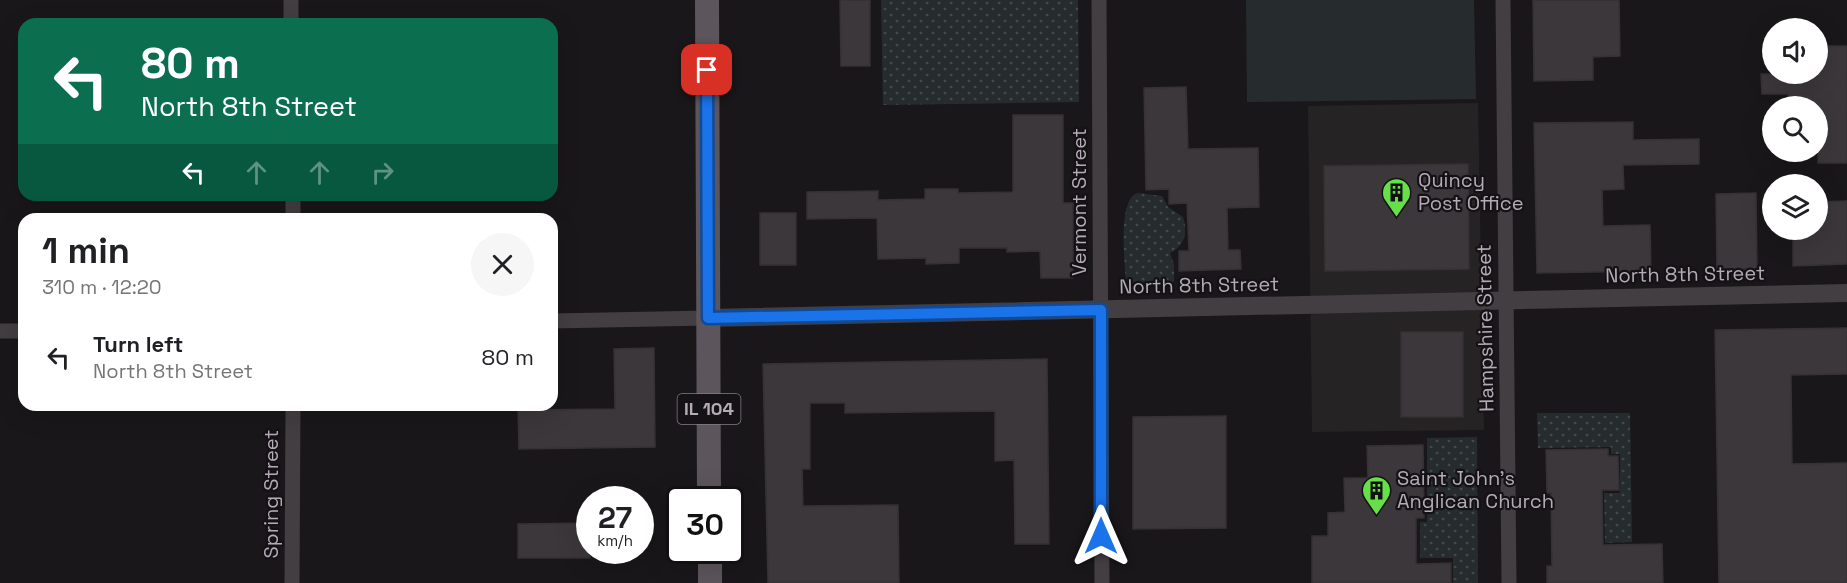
<!DOCTYPE html>
<html lang="en">
<head>
<meta charset="utf-8">
<style>
  :root { --surface:#fff; --page:#f6f6f6; --text:#202124; --muted:#757577 }
  body { margin:0; font-family:"Space Grotesk",sans-serif; background:var(--page); color:var(--text); height:100vh; display:flex; flex-direction:column; font-size:22px; white-space:nowrap }
  * { box-sizing:border-box; margin:0 }
  p { font-size:20px; color:var(--muted) }
  .icon { flex:none; width:33px; height:33px; fill:none; stroke:currentColor; stroke-width:2; stroke-linecap:round; stroke-linejoin:round }
  .map { position:relative; flex:1; overflow:hidden }
  .drawer { position:absolute; left:18px; top:213px; width:540px; height:198px; display:flex; flex-direction:column; background:var(--surface); border-radius:18px; box-shadow:0 6px 24px #0002 }
  .drawer>* { flex:none }
  .banner { position:absolute; left:18px; top:18px; width:540px; height:183px; border-radius:18px; box-shadow:0 6px 24px #0002; background:#0b6e4f; color:#fff; overflow:hidden }
  .buttons { position:absolute; left:1762px; top:18px; display:grid; gap:12px }
  .buttons a { display:grid; place-items:center; width:66px; height:66px; border-radius:50%; background:var(--surface); box-shadow:0 6px 24px #0002; font-size:30px }
  .speed { position:absolute; left:576px; top:486px; display:flex; gap:12px; font-size:30px; font-weight:700; text-align:center }
  .speed>* { display:grid; place-content:center; width:78px; height:78px; border-radius:50%; background:var(--surface); box-shadow:0 6px 24px #0002; line-height:1 }
  .speed small { font-size:15px; font-weight:400 }
  .speed .limit { border:3px solid #111; border-radius:9px; background:#fff; color:#111 }
  .pin { position:absolute; display:grid; place-items:center; width:51px; height:51px; color:#fff; margin:-26px; border-radius:12px; box-shadow:0 3px 9px #0006 }
  .me { position:absolute; width:66px; margin:-33px; rotate:0deg; stroke-linejoin:round; filter:drop-shadow(0 0 4px #0008) }
  .turn { display:flex; align-items:center; gap:21px; height:126px; padding:0 24px; font-size:27px }
  .turn .icon { width:78px; height:78px; stroke-width:2.5 }
  .turn b { display:block; font-size:42px; line-height:51px }
  .lanes { display:flex; align-items:center; height:57px; padding:0 24px; background:#0003; justify-content:center; gap:30px; direction:ltr }
  .lanes .off { opacity:.35 }
  .round { display:grid; place-items:center; flex:none; width:63px; height:63px; border-radius:32px; background:var(--page) }
  .overview { display:flex; align-items:center; justify-content:space-between; height:102px; padding:0 24px }
  h1 { font-size:36px; font-weight:600; line-height:45px }
  ul { padding:0; list-style:none }
  li { display:flex; align-items:center; gap:18px; height:84px; padding:0 24px }
  li div { flex:1 }
  li b { display:block; font-size:22px }
  li em { font-style:normal }
  .map>svg:first-child { display:block }
  .built { fill:#262325 }
  .grass { fill:url(#grass-dots) }
  .garden { fill:#262c2d }
  .building { fill:#3b373a; stroke:#353134; stroke-width:1.5 }
  .lines { fill:none; stroke-linecap:round; stroke-linejoin:round }
  .minor { stroke:#423e42; stroke-width:15 }
  .tertiary { stroke:#423e42; stroke-width:18 }
  .primary { stroke:#5c555c; stroke-width:24 }
  .route-casing { stroke:#114b97; stroke-width:15 }
  .route { stroke:#1a73e8; stroke-width:10 }
  .labels { text-anchor:middle; stroke-width:4.5; stroke-linejoin:round; paint-order:stroke }
  .shield { fill:#141214; stroke:#857d86; stroke-width:1.5 }
  .shield-label { font-size:18px; font-weight:bold; fill:#b5abb7 }
  .poi-label { font-size:20px; fill:#b5abb7; stroke:#141214; text-anchor:start }
  .street-label { font-size:20px; fill:#b5abb7; stroke:#141214 }
</style>
</head>
<body>
<div class="map">
<svg width="1847" height="583" viewBox="0 0 1847 583">
  <defs>
    <pattern id="grass-dots" width="8" height="8" patternUnits="userSpaceOnUse" patternTransform="scale(1.5)"><rect width="8" height="8" fill="#262c2d"/><path d="M2 2h.1M6 6h.1" fill="none" stroke="#434849" stroke-width="1.8" stroke-linecap="round"/></pattern>
  </defs>
  <rect width="100%" height="100%" fill="#191719"/>
  <path class="built" d="M1478 103 1484 430 1312 432 1308 106Z"/>
  <g class="grass">
    <path d="M881 0H1078L1079 102 883 105Z"/>
    <path d="M1138 193 1162 196 1168 207 1183 217C1188 233 1185 245 1170 253L1174 265V282L1126 283C1125 264 1117 198 1138 193Z"/>
    <path d="M1537 413H1630L1632 542 1605 543 1604 493H1620V454H1611V447L1538 448Z"/>
    <path d="M1477 437 1478 583H1453V558H1420V522H1427V438Z"/>
  </g>
  <path class="garden" d="M1246 0H1474L1476 99 1247 102Z"/>
  <g class="building">
    <path d="M840 0H870V66H841Z"/>
    <path d="M1533 0H1619L1620 56 1593 57V80L1534 81Z"/>
    <path d="M1818 46H1847V163H1818V106H1788V94H1762L1761 74H1818Z"/>
    <path d="M1186 87 1188 149 1258 148 1259 207 1227 208 1228 250H1240L1241 269 1179 271V251H1189L1187 203 1169 204V189L1146 190 1144 88Z"/>
    <path d="M1013 115H1063V203H1073V278H1041L1040 251 1007 252V248H959V263L926 264V258L878 259 877 218 807 219V192L878 191V200L925 199V189H958V193L1013 192Z"/>
    <path d="M1633 122V140L1699 139V164L1623 165 1624 189 1602 190 1603 226 1650 225 1651 271 1537 273 1534 123Z"/>
    <path d="M1468 164 1469 269 1325 271 1324 166Z"/>
    <path d="M1756 193 1757 269H1717L1716 194Z"/>
    <path d="M1847 201V264L1793 266V230H1818V202Z"/>
    <rect x="760" y="213" width="36" height="52"/>
    <path d="M1847 328V374L1791 375 1792 464 1847 463V583H1719L1715 330Z"/>
    <rect x="1401" y="332" width="62" height="85"/>
    <path d="M654 348 655 447 519 449 518 410 615 409 614 349Z"/>
    <path d="M1047 359 1049 544H1015L1014 460 995 461V411L845 413V403H810V469H802L803 506 898 505 899 583H768L763 364Z"/>
    <path d="M1226 416V528L1133 529V417Z"/>
    <path d="M1423 445 1424 518H1416V564L1451 563V583H1312V536H1328V513L1345 512 1344 478H1368L1367 446Z"/>
    <path d="M1608 449V456H1618L1619 490H1602L1603 545 1662 544 1663 583H1547V566H1552L1551 493H1547L1546 450Z"/>
    <path d="M590 523V558H518V524Z"/>
  </g>
  <g class="lines">
    <g class="minor">
      <path d="M291 0V24"/>
      <path d="M1099 0 1102 583"/>
      <path d="M1503 0 1509 583"/>
      <path d="M293 195V219"/>
      <path d="M552 321 708 318"/>
      <path d="M0 331H24"/>
      <path d="M292 583 293 405"/>
    </g>
    <path class="tertiary" d="M708 318 1847 293"/>
    <g class="primary">
      <path d="M707 0 709 500"/>
      <path d="M710 550V583"/>
    </g>
  </g>
  <g class="lines">
    <defs>
      <path id="route" d="M707 70 708 318 1101 310V536"/>
    </defs>
    <use href="#route" class="route-casing"/>
    <use href="#route" class="route"/>
  </g>
  <defs>
    <symbol id="building-pin" viewBox="-11 -11 22 30"><path d="M0 17L-7.5 6A9.5 9.5 0 1 1 7.5 6Z" fill="#66df49" stroke="#141214"/><path d="M-4-6H4V6H1V3H-1V6H-4ZM-2.5-4.3h1.7v1.8h-1.7ZM.8-4.3h1.7v1.8H.8ZM-2.5-1h1.7V.8h-1.7ZM.8-1h1.7V.8H.8Z" fill="#111"/></symbol>
  </defs>
  <g fill-rule="evenodd">
    <use href="#building-pin" x="1380" y="176" width="33" height="45"/>
    <use href="#building-pin" x="1360" y="474" width="33" height="45"/>
  </g>
  <g class="labels">
    <rect class="shield" x="677.5" y="394" width="63" height="30" rx="4.5"/>
    <g class="shield-label">
      <text x="709" y="415">IL 104</text>
    </g>
    <g class="poi-label">
      <text x="1418" y="187">Quincy<tspan x="1418" dy="23">Post Office</tspan></text>
      <text x="1397" y="485">Saint John's<tspan x="1397" dy="23">Anglican Church</tspan></text>
    </g>
    <g class="street-label">
      <text transform="translate(1079 202) rotate(-90)" y="7">Vermont Street</text>
      <text transform="translate(1685 274) rotate(-1)" y="7">North 8th Street</text>
      <text transform="translate(1199 285) rotate(-1)" y="7">North 8th Street</text>
      <text transform="translate(1485 328) rotate(-91)" y="7">Hampshire Street</text>
      <text transform="translate(271 494) rotate(-90)" y="7">Spring Street</text>
    </g>
  </g>
</svg>
<div class="buttons">
<a><svg class="icon" aria-label="sound" viewBox="0 0 24 24"><path d="M4 9h4l5-4v14l-5-4H4zM17 9q2 3 0 6"/></svg></a>
<a><svg class="icon" aria-label="search" viewBox="0 0 24 24"><circle cx="10" cy="10" r="6"/><path d="M15 15l6 6"/></svg></a>
<a><svg class="icon" aria-label="layers" viewBox="0 0 24 24"><path d="M12 4l9 5-9 5-9-5zM3 14l9 5 9-5"/></svg></a>
</div>
<div class="speed"><div>27<small>km/h</small></div><div class="limit">30</div></div>
<div class="pin" style="left:707px;top:70px;background:#d93025"><svg class="icon" aria-label="arrive" viewBox="0 0 24 24"><path d="M6 21V4h12l-3 4 3 4H6"/></svg></div>
<svg class="me" style="left:1101px;top:536px" viewBox="-20 -20 40 40"><path d="M0-17L14 15 0 8-14 15z" fill="#1a73e8" stroke="#fff" stroke-width="4"/></svg>
<div class="banner">
<div class="turn"><svg class="icon" aria-label="left" viewBox="0 0 24 24"><path d="M17 20v-9H6M10 6l-5 5 5 5"/></svg><div><b>80 m</b>North 8th Street</div></div>
<div class="lanes"><svg class="icon" aria-label="left" viewBox="0 0 24 24"><path d="M17 20v-9H6M10 6l-5 5 5 5"/></svg><svg class="icon off" aria-label="ahead" viewBox="0 0 24 24"><path d="M12 20V5M6 11l6-6 6 6"/></svg><svg class="icon off" aria-label="ahead" viewBox="0 0 24 24"><path d="M12 20V5M6 11l6-6 6 6"/></svg><svg class="icon off" aria-label="right" viewBox="0 0 24 24"><path d="M7 20v-9h11M14 6l5 5-5 5"/></svg></div>
</div>
<section class="drawer">
<div class="overview"><div><h1>1 min</h1><p>310 m · 12:20</p></div><a class="round"><svg class="icon" aria-label="close" viewBox="0 0 24 24"><path d="M6 6l12 12M18 6L6 18"/></svg></a></div>
<ul>
<li><svg class="icon" aria-label="left" viewBox="0 0 24 24"><path d="M17 20v-9H6M10 6l-5 5 5 5"/></svg><div><b>Turn left</b><p>North 8th Street</p></div><em>80 m</em></li>
</ul>
</section>
</div>
</body>
</html>
